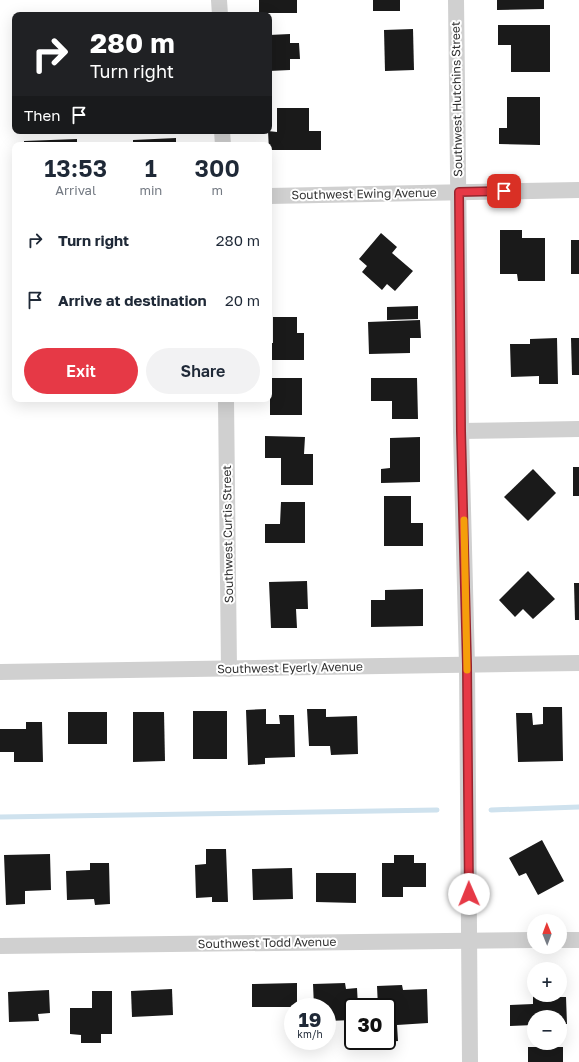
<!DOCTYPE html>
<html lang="en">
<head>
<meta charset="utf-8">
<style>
  :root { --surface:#fff; --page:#f2f2f3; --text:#1f2937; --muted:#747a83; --accent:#e63946 }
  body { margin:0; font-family:"Golos Text",sans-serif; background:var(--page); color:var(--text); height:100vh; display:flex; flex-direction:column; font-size:15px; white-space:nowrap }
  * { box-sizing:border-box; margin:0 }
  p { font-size:13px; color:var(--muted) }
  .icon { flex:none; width:22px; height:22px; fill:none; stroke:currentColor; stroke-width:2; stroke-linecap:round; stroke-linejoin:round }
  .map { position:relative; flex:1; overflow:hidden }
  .drawer { position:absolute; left:12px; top:142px; width:260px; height:260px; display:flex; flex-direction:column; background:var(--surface); border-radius:8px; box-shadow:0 4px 16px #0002 }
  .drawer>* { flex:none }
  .guide { position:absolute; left:12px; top:12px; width:260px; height:122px; border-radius:8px; box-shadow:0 4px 16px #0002; background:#202124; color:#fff; overflow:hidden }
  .needle { width:26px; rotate:359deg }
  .fabs { position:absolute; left:527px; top:914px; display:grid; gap:8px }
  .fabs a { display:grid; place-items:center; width:40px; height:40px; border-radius:50%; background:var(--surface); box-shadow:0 4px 16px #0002; font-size:20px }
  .speed { position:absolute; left:284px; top:998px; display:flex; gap:8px; font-size:20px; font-weight:700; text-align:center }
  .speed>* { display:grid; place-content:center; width:52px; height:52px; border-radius:50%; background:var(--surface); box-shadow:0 4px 16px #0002; line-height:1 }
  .speed small { font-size:10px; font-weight:400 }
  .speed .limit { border:2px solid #111; border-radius:6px; background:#fff; color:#111 }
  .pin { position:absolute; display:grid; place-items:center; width:34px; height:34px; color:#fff; margin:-17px; border-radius:8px; box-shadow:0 2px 6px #0006 }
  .me { position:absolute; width:44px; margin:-22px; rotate:359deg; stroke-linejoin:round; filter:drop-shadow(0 0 3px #0008) }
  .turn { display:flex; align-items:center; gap:14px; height:84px; padding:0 12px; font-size:18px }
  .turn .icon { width:52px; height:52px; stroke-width:2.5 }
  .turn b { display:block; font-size:28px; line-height:34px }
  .then { display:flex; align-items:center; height:38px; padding:0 12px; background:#0003; gap:8px; font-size:15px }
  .eta { display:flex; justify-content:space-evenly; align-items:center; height:68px; text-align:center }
  .eta b { font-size:24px; font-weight:600; line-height:28px }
  .button { display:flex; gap:8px; margin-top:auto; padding:8px 12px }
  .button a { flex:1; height:46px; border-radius:24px; background:var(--accent); color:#fff; font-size:16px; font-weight:600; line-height:46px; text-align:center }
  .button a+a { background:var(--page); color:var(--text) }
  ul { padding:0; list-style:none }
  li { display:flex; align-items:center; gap:12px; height:60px; padding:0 12px }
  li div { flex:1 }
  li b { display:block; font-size:15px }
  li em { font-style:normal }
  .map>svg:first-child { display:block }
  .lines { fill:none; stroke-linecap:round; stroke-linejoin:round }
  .stream { stroke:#cfe2ee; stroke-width:5 }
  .building { fill:#1a1a1a }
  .minor { stroke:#d0d0d0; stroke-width:16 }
  .route-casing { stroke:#96252e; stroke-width:10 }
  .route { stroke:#e63946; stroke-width:7 }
  .slow { stroke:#f59e0b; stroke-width:7 }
  .labels { text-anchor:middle; stroke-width:4; stroke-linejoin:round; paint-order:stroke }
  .street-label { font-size:12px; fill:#333; stroke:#fff }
</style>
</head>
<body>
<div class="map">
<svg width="579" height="1062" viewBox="0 0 579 1062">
  <rect width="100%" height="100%" fill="#fff"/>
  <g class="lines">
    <g class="stream">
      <path d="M491 810 579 807"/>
      <path d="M0 817 437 810"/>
    </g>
  </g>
  <g class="building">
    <rect x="259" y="0" width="38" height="13"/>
    <rect x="373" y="0" width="27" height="11"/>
    <path d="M497 0H544V9L497 10Z"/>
    <path d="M498 25H550V72H511V45H498Z"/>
    <path d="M413 29 414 70 385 71 384 30Z"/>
    <path d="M290 34V43H299L300 59H290V70L269 71V35Z"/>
    <path d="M507 97H540V145L499 144V128H507Z"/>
    <path d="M277 108H309V131H321V150H269L268 131 277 132Z"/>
    <path d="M176 138V145H133V140Z"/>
    <path d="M77 139V145H24V141Z"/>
    <path d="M500 230H522V238H545V281H518L517 274H500Z"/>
    <path d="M381 233 397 247 392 253 413 271 395 291 387 284 382 290 362 272 367 266 359 259Z"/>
    <rect x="571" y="240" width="8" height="34"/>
    <path d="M418 306V319L387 320V307Z"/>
    <path d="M273 317H297V333H304V360H269V343H273Z"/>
    <path d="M420 320 421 338H410V353L369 354 368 322Z"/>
    <path d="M557 338 558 384H539V376L511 377 510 344H530V339Z"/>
    <path d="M571 338H579V375H572Z"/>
    <rect x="270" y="378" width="32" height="37"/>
    <path d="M371 378H417L418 419H392V401H371Z"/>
    <path d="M265 436 305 437 304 454H313V485H281V458H265Z"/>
    <path d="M420 437V482L381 483V469L390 468V438Z"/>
    <rect x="573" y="467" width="6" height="29"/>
    <path d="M533 469 556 493 528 521 504 497Z"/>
    <path d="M384 496H411V523H423V546H384Z"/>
    <path d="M281 502H305V543H265V524H280Z"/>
    <path d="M528 571 555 599 533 619 523 609 515 617 499 600Z"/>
    <path d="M307 581 308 609H296L297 628H271L269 582Z"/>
    <path d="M574 583H579V620H575Z"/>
    <path d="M423 589V626L371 627V600H385V590Z"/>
    <path d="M543 707H562L563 761 518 762 516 713H532L533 725 543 724Z"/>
    <path d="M266 709V724H280L279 715H294L295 757 265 758V764L248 765 246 710Z"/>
    <path d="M307 709H326V717L357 716 358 754 331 755 330 746H309Z"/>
    <rect x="193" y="711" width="34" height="48"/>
    <rect x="68" y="712" width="39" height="32"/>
    <path d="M133 712H164L165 761 133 762Z"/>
    <path d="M26 722H42L43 762H14V752H0V729H26Z"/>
    <path d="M542 840 564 881 538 895 526 873 519 876 509 858Z"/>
    <path d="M206 849H226L228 902H212V897L196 898 195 865 206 864Z"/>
    <path d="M50 854 51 890 25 891V904L6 905 4 855Z"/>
    <path d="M394 855H414V863H426V887H403V897H382V863H394Z"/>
    <path d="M90 863H109L110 904 95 905 94 899 67 900 66 871 90 870Z"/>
    <path d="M292 868 293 899 253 900 252 869Z"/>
    <path d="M316 873H356V903L316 902Z"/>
    <path d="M532 978H534V994H533Z"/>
    <path d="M297 983V1007H252V984Z"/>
    <path d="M345 983 346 989 357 988 358 1007H353V1020L327 1021V1007H314L313 984Z"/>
    <path d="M402 985 403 990 427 989 428 1023 397 1025 398 1041 387 1042V1007H378L377 986Z"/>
    <path d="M172 989 173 1015 132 1017 131 991Z"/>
    <path d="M49 990 50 1013 38 1014 39 1021 9 1022 8 992Z"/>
    <path d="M92 991H112V1034H101V1043H81V1035L70 1034V1008H92Z"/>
    <path d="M533 995H559V997H566L567 1024H560V1017H534V1025L510 1026V1005L533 1004Z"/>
    <rect x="528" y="1047" width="35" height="15"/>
  </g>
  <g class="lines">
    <g class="minor">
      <path d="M219 0 220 15"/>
      <path d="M456 0 461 431 467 665 470 1062"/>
      <path d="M222 131 223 145"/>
      <path d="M269 196 579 190"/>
      <path d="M226 399 229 669"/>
      <path d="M461 431 579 429"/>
      <path d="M0 672 579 663"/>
      <path d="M560 940H579"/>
      <path d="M0 946 534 940"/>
    </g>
  </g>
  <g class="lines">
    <defs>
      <path id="route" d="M469 894 467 665 461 431 459 192 504 191"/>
    </defs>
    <use href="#route" class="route-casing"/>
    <use href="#route" class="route"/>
    <path class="slow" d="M464 520 467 670"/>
  </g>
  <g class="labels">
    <g class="street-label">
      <text transform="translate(457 99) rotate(-91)" y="4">Southwest Hutchins Street</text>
      <text transform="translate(364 194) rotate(-1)" y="4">Southwest Ewing Avenue</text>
      <text transform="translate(228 534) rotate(-91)" y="4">Southwest Curtis Street</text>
      <text transform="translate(290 668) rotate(-1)" y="4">Southwest Eyerly Avenue</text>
      <text transform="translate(267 943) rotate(-1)" y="4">Southwest Todd Avenue</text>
    </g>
  </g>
</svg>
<div class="fabs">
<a><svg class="needle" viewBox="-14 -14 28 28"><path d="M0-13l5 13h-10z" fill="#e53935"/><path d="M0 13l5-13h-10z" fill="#747a83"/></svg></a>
<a>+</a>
<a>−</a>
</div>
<div class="speed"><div>19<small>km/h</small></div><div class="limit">30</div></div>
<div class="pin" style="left:504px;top:191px;background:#d93025"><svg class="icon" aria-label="arrive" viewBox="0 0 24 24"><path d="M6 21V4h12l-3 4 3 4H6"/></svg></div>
<svg class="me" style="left:469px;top:894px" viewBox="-20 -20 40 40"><circle r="19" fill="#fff"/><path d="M0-13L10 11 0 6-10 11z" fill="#e63946"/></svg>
<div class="guide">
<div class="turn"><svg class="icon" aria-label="right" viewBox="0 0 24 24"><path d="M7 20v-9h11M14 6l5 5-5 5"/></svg><div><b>280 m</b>Turn right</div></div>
<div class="then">Then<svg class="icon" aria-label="arrive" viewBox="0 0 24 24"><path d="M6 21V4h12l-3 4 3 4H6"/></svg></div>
</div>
<section class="drawer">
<div class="eta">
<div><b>13:53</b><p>Arrival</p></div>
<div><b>1</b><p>min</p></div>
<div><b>300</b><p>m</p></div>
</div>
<ul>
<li><svg class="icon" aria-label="right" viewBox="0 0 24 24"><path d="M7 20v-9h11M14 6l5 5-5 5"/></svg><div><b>Turn right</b></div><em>280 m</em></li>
<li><svg class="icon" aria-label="arrive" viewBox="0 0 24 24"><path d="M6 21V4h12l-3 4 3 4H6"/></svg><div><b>Arrive at destination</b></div><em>20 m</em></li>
</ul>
<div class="button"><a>Exit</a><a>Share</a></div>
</section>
</div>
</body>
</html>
